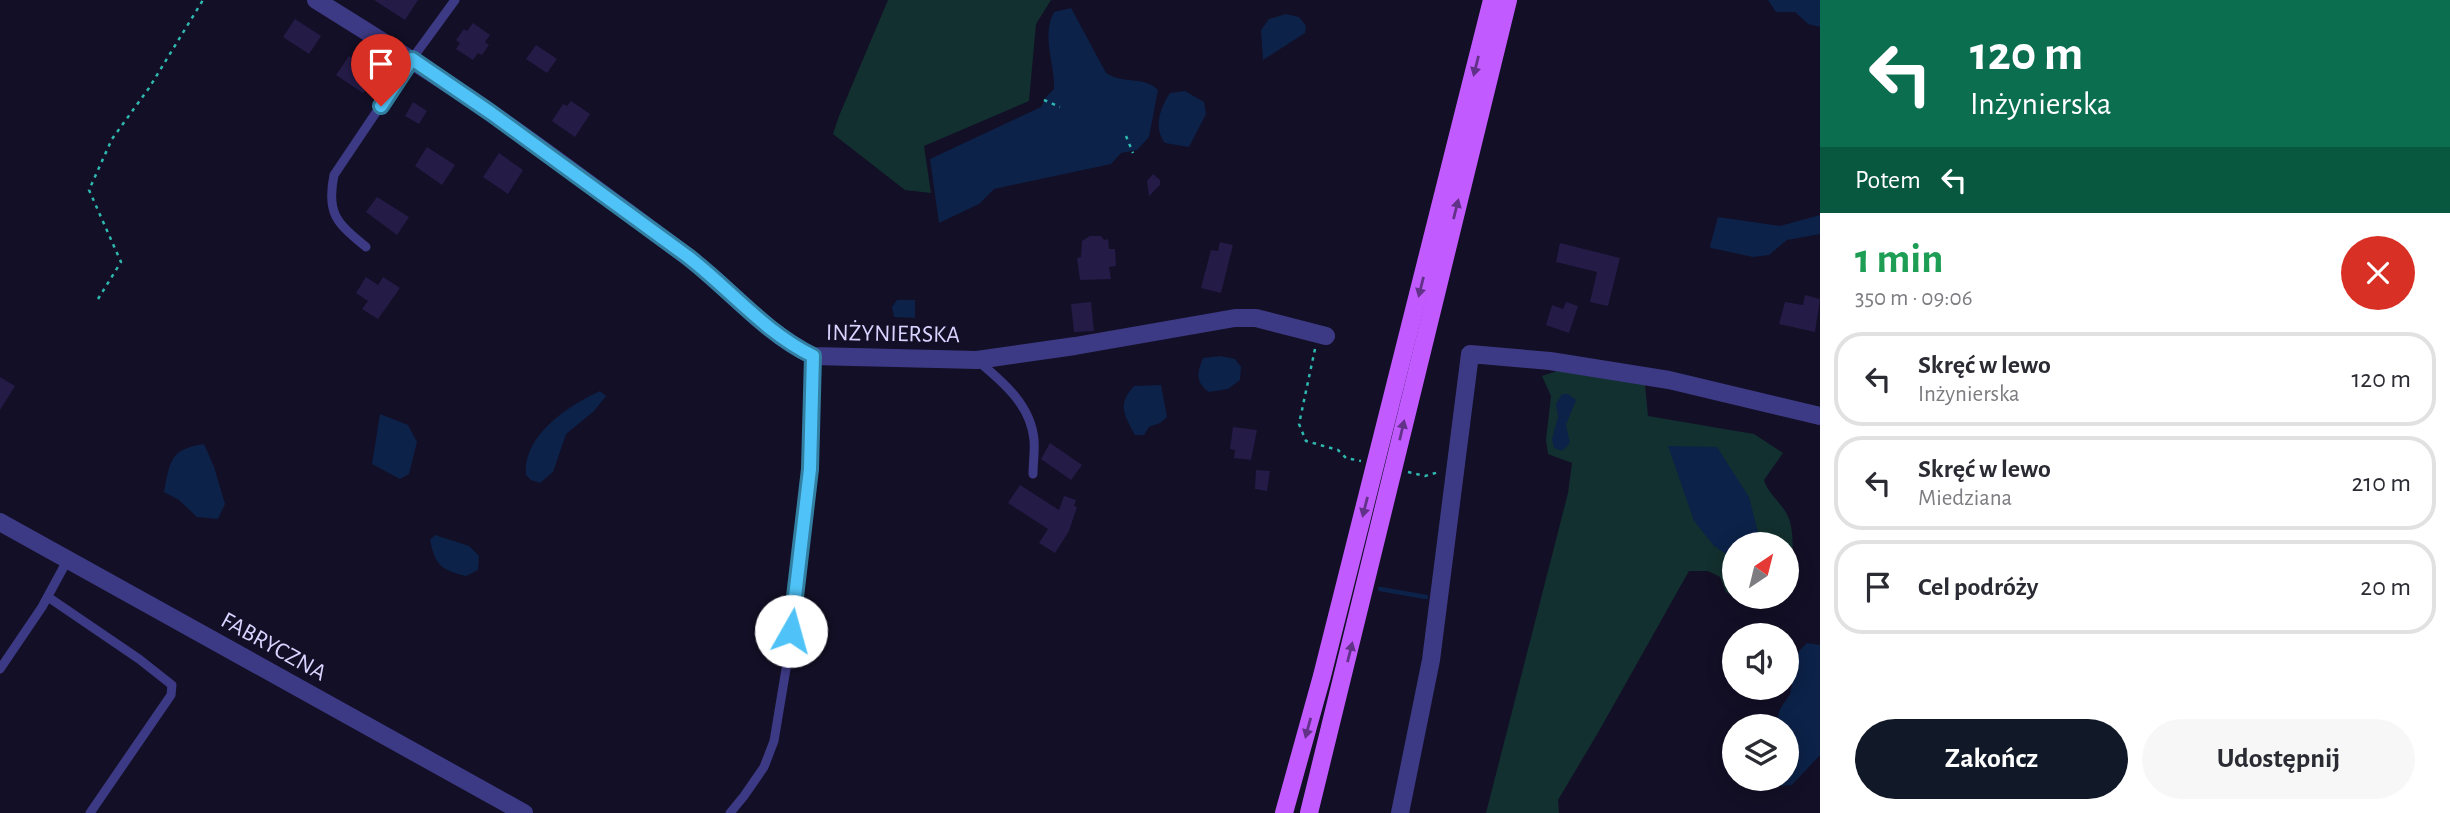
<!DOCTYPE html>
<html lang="pl">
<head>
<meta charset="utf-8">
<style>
  :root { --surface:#fff; --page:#f7f7f7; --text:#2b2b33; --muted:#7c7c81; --line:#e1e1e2; --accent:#111827 }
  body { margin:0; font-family:"Alegreya Sans",sans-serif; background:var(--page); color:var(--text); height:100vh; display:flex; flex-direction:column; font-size:26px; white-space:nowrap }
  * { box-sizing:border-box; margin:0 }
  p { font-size:23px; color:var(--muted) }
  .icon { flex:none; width:38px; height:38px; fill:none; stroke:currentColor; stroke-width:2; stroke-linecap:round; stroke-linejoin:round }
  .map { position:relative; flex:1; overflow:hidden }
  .drawer { display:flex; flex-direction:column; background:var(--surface); width:630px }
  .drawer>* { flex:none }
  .banner { background:#0b6e4f; color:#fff; overflow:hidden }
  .needle { width:46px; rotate:35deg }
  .controls { position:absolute; left:1722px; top:532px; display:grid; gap:14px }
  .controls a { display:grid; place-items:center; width:77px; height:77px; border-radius:50%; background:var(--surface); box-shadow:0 4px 18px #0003; font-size:35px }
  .pin { position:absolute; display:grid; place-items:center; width:60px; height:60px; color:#fff; margin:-72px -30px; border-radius:50% 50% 50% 0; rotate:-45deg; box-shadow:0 0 7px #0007 }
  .pin .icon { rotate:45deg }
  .me { position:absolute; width:77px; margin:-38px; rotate:7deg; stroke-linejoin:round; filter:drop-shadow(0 0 5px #0008) }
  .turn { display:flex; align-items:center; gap:24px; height:147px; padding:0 35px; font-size:32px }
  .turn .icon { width:91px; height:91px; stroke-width:2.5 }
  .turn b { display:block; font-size:49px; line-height:60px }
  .then { display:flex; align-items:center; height:66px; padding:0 35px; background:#0003; gap:14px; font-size:26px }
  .round { display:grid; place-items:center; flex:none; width:74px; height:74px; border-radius:37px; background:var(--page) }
  .summary { display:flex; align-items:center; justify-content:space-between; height:119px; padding:0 35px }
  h1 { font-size:42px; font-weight:700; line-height:52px; color:#1e9e55 }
  .button { display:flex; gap:14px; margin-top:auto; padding:14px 35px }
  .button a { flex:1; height:80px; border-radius:42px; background:var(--accent); color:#fff; font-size:28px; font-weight:700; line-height:80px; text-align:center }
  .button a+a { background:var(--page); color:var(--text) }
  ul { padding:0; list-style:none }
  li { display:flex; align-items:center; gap:21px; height:94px; margin:0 14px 10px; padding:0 21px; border:4px solid var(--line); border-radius:28px }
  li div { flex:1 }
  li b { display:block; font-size:26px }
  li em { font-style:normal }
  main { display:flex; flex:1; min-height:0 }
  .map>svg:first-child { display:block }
  .green { fill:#12302f }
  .water { fill:#0c2248 }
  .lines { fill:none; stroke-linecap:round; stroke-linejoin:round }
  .stream { stroke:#0c2248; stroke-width:4.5 }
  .building { fill:#241b47 }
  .path { stroke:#2fb8b0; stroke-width:2.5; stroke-dasharray:3.5 5; stroke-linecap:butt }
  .lane { stroke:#3d3a85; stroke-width:9 }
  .street { stroke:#3d3a85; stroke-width:18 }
  .primary { stroke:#c25bff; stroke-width:18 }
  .oneway { fill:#623188 }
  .route-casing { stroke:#337fa1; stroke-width:18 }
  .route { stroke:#4fc3f7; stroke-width:12 }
  .labels { text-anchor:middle; stroke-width:5; stroke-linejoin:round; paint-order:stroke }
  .street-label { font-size:24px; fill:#d9d4ff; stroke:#130f26 }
</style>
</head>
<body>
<main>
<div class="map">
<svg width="1820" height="813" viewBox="0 0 1820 813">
  <rect width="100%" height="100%" fill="#130f26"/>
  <g class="green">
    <path d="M888 0H1051L1036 24 1029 101 924 146 931 193 905 190 833 134 839 116Z"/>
    <path d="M1557 371 1645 384 1648 416 1754 434 1783 453 1764 480C1769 496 1784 504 1789 519 1795 534 1793 567 1787 581V544H1734V597H1768L1748 606 1726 592 1720 577 1708 571H1689L1599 731 1558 800 1559 813H1486L1568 493 1572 463 1548 454 1546 440 1551 396 1542 376Z"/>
  </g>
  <g class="water">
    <path d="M1768 0H1820V27L1808 24 1795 12H1776Z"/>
    <path d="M1071 8 1106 73C1124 85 1143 75 1158 90L1149 137 1137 150 1121 153 1111 164 994 189 979 204 939 223 930 159 1041 107 1047 96 1054 89C1055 63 1041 36 1054 12Z"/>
    <path d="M1286 14 1299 17 1306 26 1305 33 1263 60 1261 30 1269 19Z"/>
    <path d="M1185 91 1204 102 1206 114 1189 147 1165 143C1153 128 1160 108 1170 93Z"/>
    <path d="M1820 215V234L1787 240 1769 255 1753 257 1711 248 1710 246 1718 217 1780 226Z"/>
    <path d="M897 300H915V318L894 317 892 307Z"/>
    <path d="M1220 356 1235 359 1241 367 1240 380 1228 389 1209 392C1195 382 1197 373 1203 358Z"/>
    <path d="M1161 385 1167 417 1160 423 1149 427 1144 435H1135C1124 414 1117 405 1134 386Z"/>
    <path d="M600 391 606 396 594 411 566 434 553 472 540 483 531 480 526 475C523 435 568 406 600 391Z"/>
    <path d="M1562 394H1568L1576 400 1566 425 1570 443 1562 451 1554 448 1552 439 1558 417 1556 404Z"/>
    <path d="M380 414 408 425 417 442 409 474 400 479 372 464Z"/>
    <path d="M204 444 214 467 225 504 218 519 197 517 179 500 164 492C170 461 170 449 204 444Z"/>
    <path d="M1668 446 1717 447 1749 497 1761 544H1734V559L1714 546 1694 521Z"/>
    <path d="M435 535 469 546 479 556 478 570 466 576C441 570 435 565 430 540Z"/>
    <path d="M1807 643 1820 645V755L1792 785 1781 786 1769 779H1787V726H1775L1780 709 1790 694 1799 651Z"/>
  </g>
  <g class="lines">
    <path class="stream" d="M1380 589 1426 597"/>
  </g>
  <g class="building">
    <path d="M374 0H418L405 20Z"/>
    <path d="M295 19 321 36 309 54 283 37Z"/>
    <path d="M473 23 490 35 485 42 489 45 482 55 478 53 473 60 456 49 460 43 456 40 464 29 467 31Z"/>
    <path d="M536 45 557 59 547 73 526 59Z"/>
    <path d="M349 56 376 74 363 93 336 75Z"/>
    <path d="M571 101 590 114 575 137 552 121 563 104 567 106Z"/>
    <path d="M413 102 427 111 419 124 405 116Z"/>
    <path d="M427 147 455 165 442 185 415 166Z"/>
    <path d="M499 153 523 170 508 194 483 177Z"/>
    <path d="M1153 174 1160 180V185L1149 196 1147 181Z"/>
    <path d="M377 197 409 217 397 235 366 212Z"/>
    <path d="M1090 236H1101L1104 240 1108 239 1109 249H1115L1116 266 1109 267 1111 279 1080 280 1077 258 1081 257 1082 241Z"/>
    <path d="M1220 242 1233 245 1221 293 1201 288 1211 250 1218 251Z"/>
    <path d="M1560 243 1620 258 1608 306 1590 302 1597 272 1556 262Z"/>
    <path d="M366 277 378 285 383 277 400 288 378 319 362 309 368 301 356 293Z"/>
    <path d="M1805 295 1820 299 1815 332 1779 324 1785 302 1803 305Z"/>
    <path d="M1091 302 1094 331 1074 332 1071 304Z"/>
    <path d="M1566 302 1578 306 1569 333 1546 325 1552 305 1563 309Z"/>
    <path d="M0 377 15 386 0 410Z"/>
    <path d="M1233 427 1257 430 1251 460 1234 458 1235 450 1230 449Z"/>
    <path d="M1050 443 1082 465 1071 480 1041 459Z"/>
    <path d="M1256 470 1270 471 1267 491 1255 489Z"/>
    <path d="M1020 485 1059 510 1064 496 1076 500 1074 506 1077 507 1069 531 1055 553 1039 543 1048 529 1008 503Z"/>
  </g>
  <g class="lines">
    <g class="path">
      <path d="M1044 100 1060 107"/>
      <path d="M1126 136 1133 153"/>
      <path d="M98 299 121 262 89 190 112 139 149 88 203 0"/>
      <path d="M1315 349 1299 424 1306 441 1338 450 1346 458 1361 461"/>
      <path d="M1408 472 1425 476 1439 472"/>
    </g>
    <g class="lane">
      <path d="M366 247C337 223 326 214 334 175L412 59 455 0"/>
      <path d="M978 361C1003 382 1031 405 1034 440 1035 451 1033 463 1033 474"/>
      <path d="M48 597 139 659 172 685 171 695 90 813"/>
      <path d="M0 669 42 607 68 559"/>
      <path d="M730 813 744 796 764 767 774 741 788 657 810 469 813 356"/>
    </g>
    <g class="street">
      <path d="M316 0C375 37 434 73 491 113 556 158 620 207 684 254 729 287 763 332 813 356L977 360 1075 346 1235 318H1256L1326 336"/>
      <path d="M0 522 524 813"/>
      <path d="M1400 813 1431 660 1470 354 1550 361 1669 380 1820 416"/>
    </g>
    <g class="primary">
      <path d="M1284 813 1322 676 1492 0"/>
      <path d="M1309 813 1508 0"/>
    </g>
  </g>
  <defs><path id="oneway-solid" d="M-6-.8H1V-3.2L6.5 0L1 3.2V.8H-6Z" transform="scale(1.75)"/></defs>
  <g class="oneway">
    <use href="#oneway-solid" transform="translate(1476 66) rotate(104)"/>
    <use href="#oneway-solid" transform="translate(1456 209) rotate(-76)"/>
    <use href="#oneway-solid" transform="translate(1421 287) rotate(104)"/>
    <use href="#oneway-solid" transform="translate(1402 430) rotate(-77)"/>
    <use href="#oneway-solid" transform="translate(1365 507) rotate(104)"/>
    <use href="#oneway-solid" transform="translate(1350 652) rotate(-76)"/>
    <use href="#oneway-solid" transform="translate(1308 728) rotate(105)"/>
  </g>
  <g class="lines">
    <defs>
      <path id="route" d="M381 106 412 59 491 113 687 256C730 289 764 332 813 356L810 469 791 631"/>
    </defs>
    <use href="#route" class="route-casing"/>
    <use href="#route" class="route"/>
  </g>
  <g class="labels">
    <g class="street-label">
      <text transform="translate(893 333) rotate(1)" y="8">INŻYNIERSKA</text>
      <text transform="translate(274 646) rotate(29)" y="8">FABRYCZNA</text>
    </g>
  </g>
</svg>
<div class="controls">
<a><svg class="needle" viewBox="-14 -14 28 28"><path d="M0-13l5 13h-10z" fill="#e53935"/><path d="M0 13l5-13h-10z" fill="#7c7c81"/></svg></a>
<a><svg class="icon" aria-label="sound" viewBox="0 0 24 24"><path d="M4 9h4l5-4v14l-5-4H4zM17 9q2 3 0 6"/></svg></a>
<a><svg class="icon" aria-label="layers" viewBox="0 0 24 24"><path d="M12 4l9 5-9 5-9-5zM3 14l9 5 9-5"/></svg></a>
</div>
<div class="pin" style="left:381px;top:106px;background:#d93025"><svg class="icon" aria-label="arrive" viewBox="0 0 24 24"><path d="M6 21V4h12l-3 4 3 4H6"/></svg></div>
<svg class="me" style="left:791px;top:631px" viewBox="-20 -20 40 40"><circle r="19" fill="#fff"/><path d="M0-13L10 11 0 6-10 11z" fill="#4fc3f7"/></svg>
</div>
<section class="drawer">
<div class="banner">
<div class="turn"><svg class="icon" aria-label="left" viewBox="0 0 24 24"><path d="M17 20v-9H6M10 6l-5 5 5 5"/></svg><div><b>120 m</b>Inżynierska</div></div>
<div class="then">Potem<svg class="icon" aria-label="left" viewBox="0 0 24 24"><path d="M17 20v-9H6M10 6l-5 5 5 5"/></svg></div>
</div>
<div class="summary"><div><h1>1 min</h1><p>350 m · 09:06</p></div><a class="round" style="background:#d93025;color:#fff"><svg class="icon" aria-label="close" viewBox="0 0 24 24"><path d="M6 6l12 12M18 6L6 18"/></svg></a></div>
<ul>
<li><svg class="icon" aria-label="left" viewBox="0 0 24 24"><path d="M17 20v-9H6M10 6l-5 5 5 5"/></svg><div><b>Skręć w lewo</b><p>Inżynierska</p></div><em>120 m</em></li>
<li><svg class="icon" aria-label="left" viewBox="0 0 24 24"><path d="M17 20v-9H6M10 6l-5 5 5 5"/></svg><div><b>Skręć w lewo</b><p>Miedziana</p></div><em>210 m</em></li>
<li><svg class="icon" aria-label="arrive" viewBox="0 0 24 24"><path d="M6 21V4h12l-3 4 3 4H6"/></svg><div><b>Cel podróży</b></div><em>20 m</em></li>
</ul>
<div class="button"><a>Zakończ</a><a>Udostępnij</a></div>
</section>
</main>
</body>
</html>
